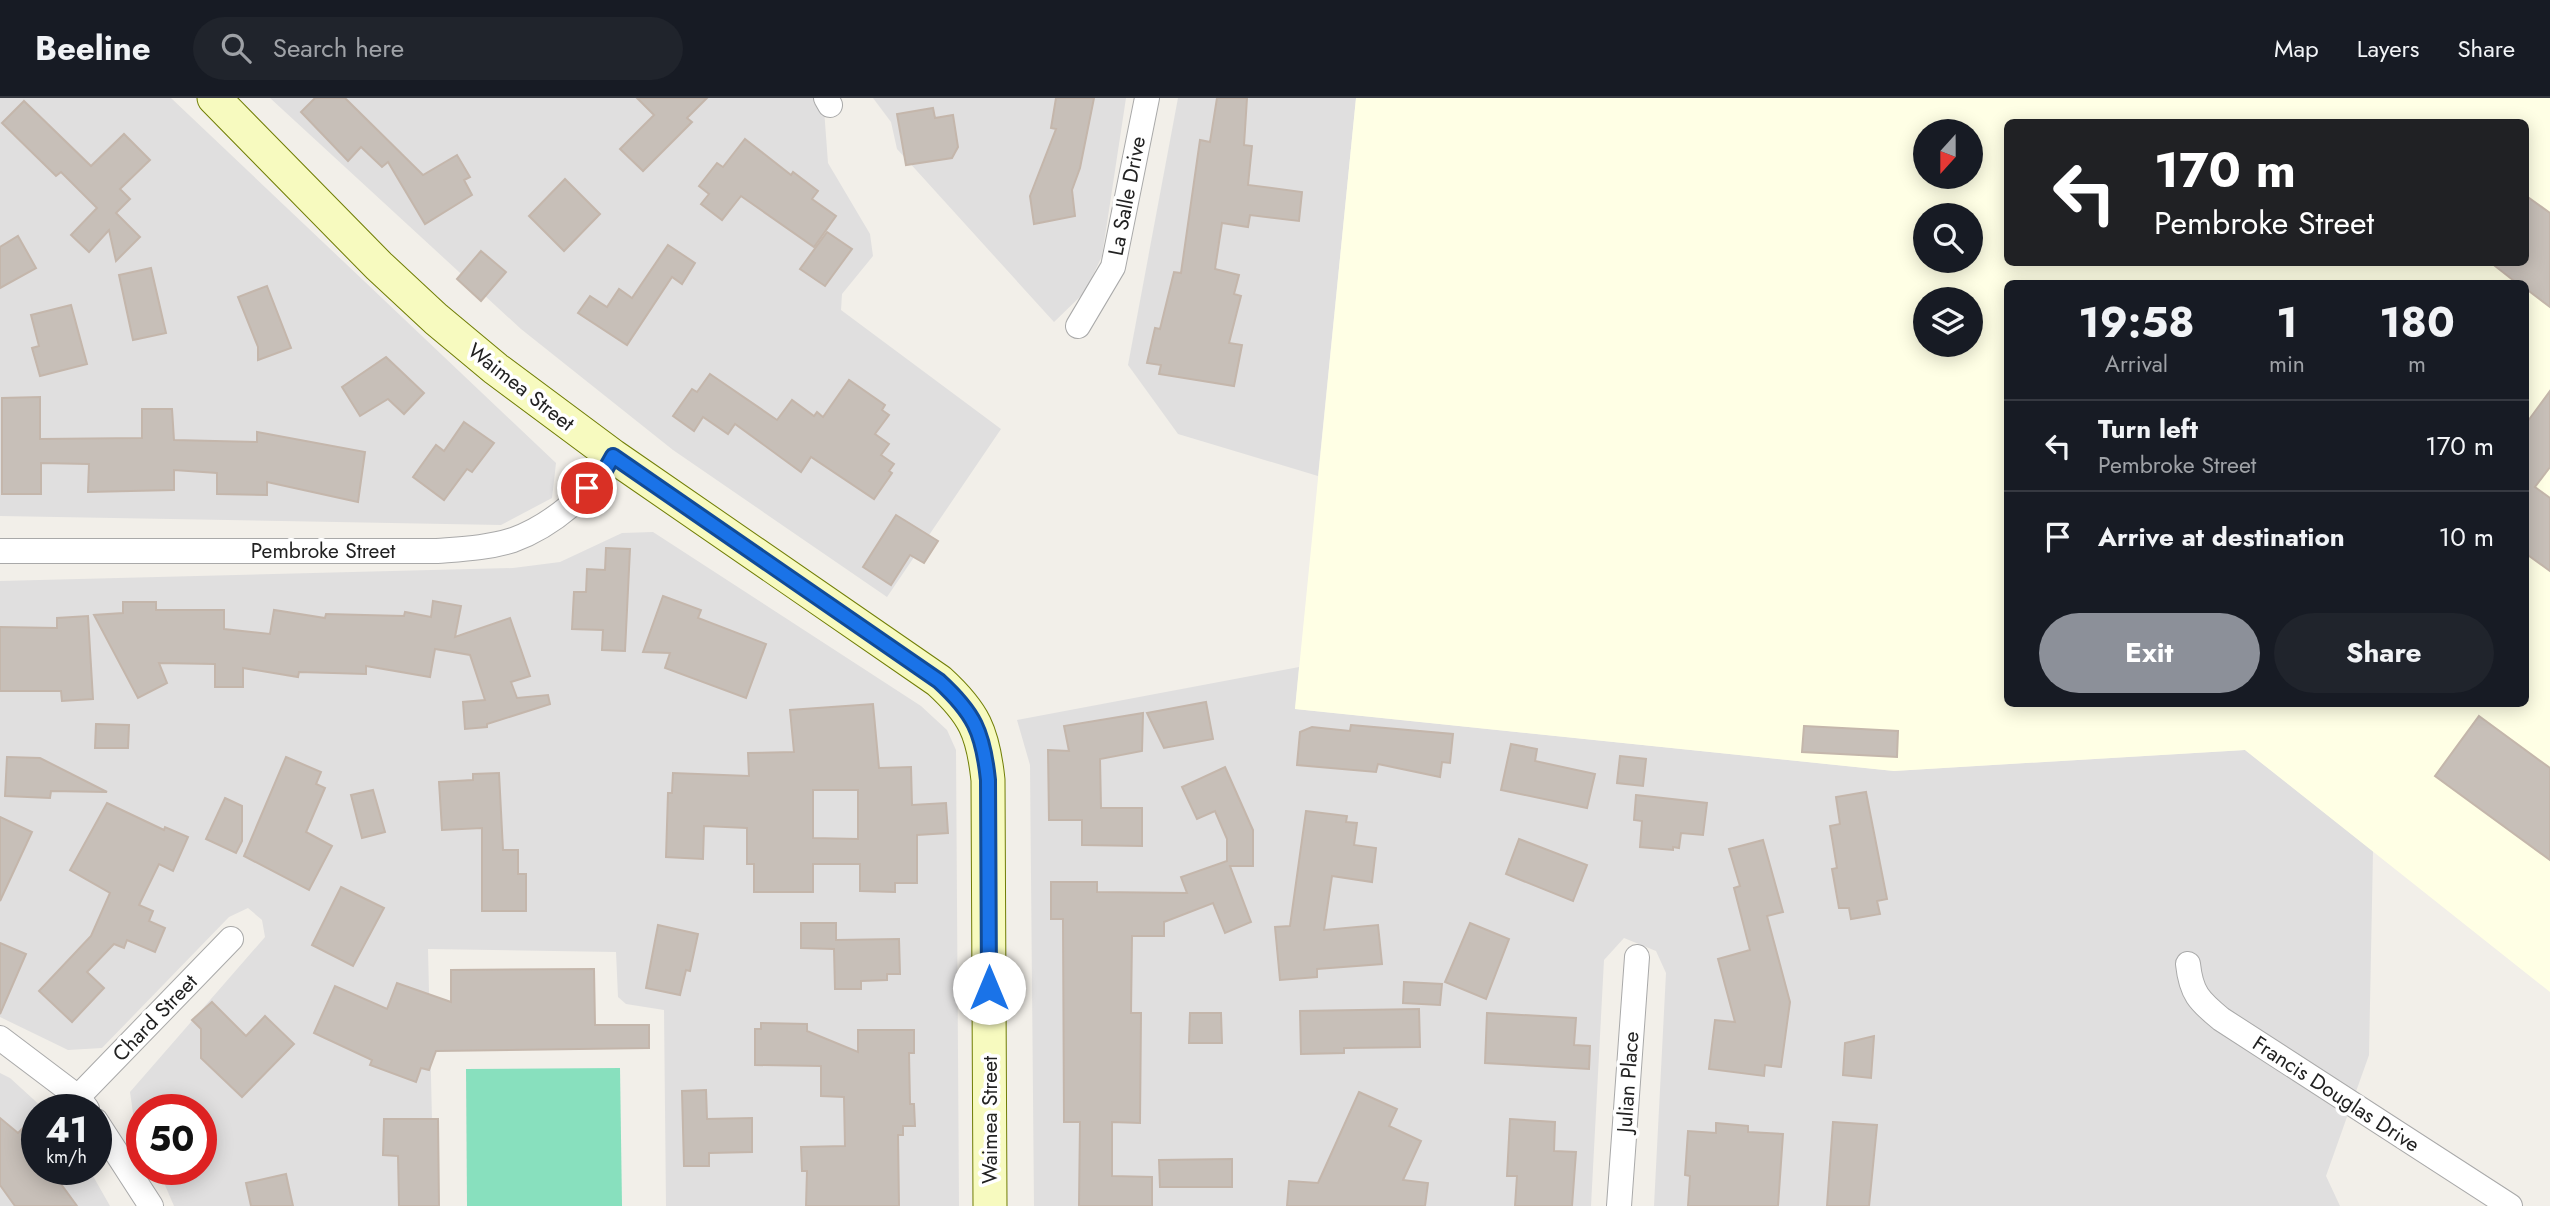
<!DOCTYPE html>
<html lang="en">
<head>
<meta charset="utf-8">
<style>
  :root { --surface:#171b24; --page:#20242c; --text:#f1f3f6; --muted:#9ea1a6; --line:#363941; --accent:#8c9099 }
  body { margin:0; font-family:Jost,sans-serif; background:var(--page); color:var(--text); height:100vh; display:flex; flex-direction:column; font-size:26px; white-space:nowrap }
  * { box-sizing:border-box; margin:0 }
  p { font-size:23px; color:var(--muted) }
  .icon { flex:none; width:38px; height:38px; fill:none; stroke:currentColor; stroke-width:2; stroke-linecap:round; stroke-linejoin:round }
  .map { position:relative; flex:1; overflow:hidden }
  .sheet { position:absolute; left:2004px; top:182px; width:525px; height:427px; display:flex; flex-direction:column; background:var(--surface); border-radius:10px; box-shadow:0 4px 18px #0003 }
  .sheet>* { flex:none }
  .top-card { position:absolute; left:2004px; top:21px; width:525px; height:147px; border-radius:10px; box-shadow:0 4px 18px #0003; background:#202124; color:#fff; overflow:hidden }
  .needle { width:46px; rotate:201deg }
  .fabs { position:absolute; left:1913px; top:21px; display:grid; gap:14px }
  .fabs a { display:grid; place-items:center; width:70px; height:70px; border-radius:50%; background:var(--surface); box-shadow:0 4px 18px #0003; font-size:35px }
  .speed { position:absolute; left:21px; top:996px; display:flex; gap:14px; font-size:35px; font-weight:700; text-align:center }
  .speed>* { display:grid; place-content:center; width:91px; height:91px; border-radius:50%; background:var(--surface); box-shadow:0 4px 18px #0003; line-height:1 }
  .speed small { font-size:18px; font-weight:400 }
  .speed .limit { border:10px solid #d22; background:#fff; color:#111 }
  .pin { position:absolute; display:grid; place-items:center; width:60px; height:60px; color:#fff; margin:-30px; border:4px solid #fff; border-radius:50%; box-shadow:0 2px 7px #0007 }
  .me { position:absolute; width:77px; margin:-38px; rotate:0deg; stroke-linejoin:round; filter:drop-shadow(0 0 5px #0008) }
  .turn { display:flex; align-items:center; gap:24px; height:147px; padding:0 35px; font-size:32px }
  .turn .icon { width:91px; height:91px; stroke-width:2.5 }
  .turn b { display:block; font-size:49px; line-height:60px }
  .eta { display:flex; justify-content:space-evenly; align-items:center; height:119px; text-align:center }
  .eta b { font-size:42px; font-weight:700; line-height:49px }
  .button { display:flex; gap:14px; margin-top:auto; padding:14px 35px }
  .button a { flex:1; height:80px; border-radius:42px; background:var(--accent); color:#fff; font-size:28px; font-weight:700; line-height:80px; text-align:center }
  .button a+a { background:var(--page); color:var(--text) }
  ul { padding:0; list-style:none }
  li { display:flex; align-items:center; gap:21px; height:91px; padding:0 35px; border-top:2px solid var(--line) }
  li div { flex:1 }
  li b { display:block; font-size:26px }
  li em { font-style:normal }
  header { display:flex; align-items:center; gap:42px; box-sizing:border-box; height:98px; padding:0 35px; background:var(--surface); border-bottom:2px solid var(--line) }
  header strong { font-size:33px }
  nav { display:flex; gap:38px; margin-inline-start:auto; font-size:24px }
  .search { width:490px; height:63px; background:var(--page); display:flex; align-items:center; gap:18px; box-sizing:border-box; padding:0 24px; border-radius:38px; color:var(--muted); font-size:26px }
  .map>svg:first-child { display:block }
  .residential { fill:#e0dfdf }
  .education { fill:#ffffe5; fill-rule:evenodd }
  .pitch { fill:#88e0be }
  .building { fill:#c7bfb8; stroke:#c4b6ab; stroke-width:2; fill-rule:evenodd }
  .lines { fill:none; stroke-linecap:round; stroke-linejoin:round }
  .street-casing { stroke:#a9a9a9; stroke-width:26 }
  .secondary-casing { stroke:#707d05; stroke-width:35 }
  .street { stroke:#fff; stroke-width:24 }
  .secondary { stroke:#f7fabf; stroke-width:33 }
  .route-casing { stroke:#114b97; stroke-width:18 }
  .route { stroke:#1a73e8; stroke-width:12 }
  .labels { text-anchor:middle; stroke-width:7; stroke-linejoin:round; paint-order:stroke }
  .street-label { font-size:21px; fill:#222; stroke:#fff }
</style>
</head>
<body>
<header>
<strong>Beeline</strong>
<div class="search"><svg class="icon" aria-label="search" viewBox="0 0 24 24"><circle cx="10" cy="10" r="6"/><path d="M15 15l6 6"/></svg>Search here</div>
<nav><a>Map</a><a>Layers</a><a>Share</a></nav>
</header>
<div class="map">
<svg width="2550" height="1108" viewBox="0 0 2550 1108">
  <rect width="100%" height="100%" fill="#f2efe9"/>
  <g class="residential">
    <path d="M0 0H171L556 365 552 400 501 427 0 418Z"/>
    <path d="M270 0H814L824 11 828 65 870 136 873 158 842 196 841 212 1001 331 887 499 673 352 521 231Z"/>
    <path d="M873 0H1126L1102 158 1085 194 1054 224 897 51 891 24Z"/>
    <path d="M1178 0H1356L1318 378 1178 336 1128 267Z"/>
    <path d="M653 434 921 608 947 632 956 652 959 1108H666L664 912 626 906 618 899 616 854 428 851 434 1108H174L158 1071H201V1012H142V1035L133 1015 130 994 265 839 262 822 248 810 229 819 102 950 68 952 0 919V483L513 470 560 464 622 435Z"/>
    <path d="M1299 569 1295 611 1894 673 2245 652 2373 753 2369 957 2326 1078 2340 1108H1654L1666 875 1656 853 1624 840 1604 862 1591 1108H1034L1030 667 1017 622Z"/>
    <path d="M0 975 10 980 44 1011 37 1012V1071H89L110 1108H0Z"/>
  </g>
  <path class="education" d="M1356 0H2550V894L2245 652 1894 673 1295 611ZM2007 24H2525V164H2007ZM1925 33H1970V79H1925ZM1925 117H1970V163H1925ZM2007 186H2525V606H2007ZM1925 201H1970V247H1925Z"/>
  <path class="pitch" d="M620 970 622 1108H467L466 971Z"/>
  <g class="building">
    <path d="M315 0H345L423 77 457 57 470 79 464 82 472 97 425 126 388 64 382 69 361 49 348 63 301 14Z"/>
    <path d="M637 0H707L687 20 692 24 643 73 620 51 654 17Z"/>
    <path d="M1056 0H1094L1080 70 1072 92 1075 118 1034 126 1030 98 1056 31 1051 30Z"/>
    <path d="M1217 0H1247L1244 47 1252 48 1248 87 1302 94 1299 123 1250 117 1248 129 1222 125 1215 171 1239 177 1234 196 1241 198 1229 245 1242 247 1234 288 1159 276 1161 267 1147 265 1155 230 1160 231 1174 174 1181 175 1200 42 1210 44Z"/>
    <path d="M24 3 91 68 124 36 150 62 120 91 130 101 116 115 140 139 116 163 109 132 89 154 71 137 97 110 61 74 56 78 2 25Z"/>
    <path d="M933 10 935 20 953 17 958 49 952 60 906 67 897 16Z"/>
    <path d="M745 41 791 77 793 74 818 93 812 101 836 118 814 149 741 98 722 122 701 106 709 96 699 88 717 65 723 69Z"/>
    <path d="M565 81 600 116 564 153 529 118Z"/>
    <path d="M2525 97 2550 115V209L2525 190V186H2518L2490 164H2525Z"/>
    <path d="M827 134 852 151 825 188 800 171Z"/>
    <path d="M18 138 36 170 0 190V149Z"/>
    <path d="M668 147 695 165 682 186 672 179 627 247 578 215 590 198 607 209 619 191 632 200Z"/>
    <path d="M481 153 506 174 481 203 457 181Z"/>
    <path d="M151 170 166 235 133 242 119 177Z"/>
    <path d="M267 188 291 250 258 262V249L238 199Z"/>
    <path d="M71 207 87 266 40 278 32 250 39 248 31 217Z"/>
    <path d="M386 259 424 295 404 316 388 301 360 318 342 289Z"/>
    <path d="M710 276 777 322 792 302 814 318 817 314 823 319 849 282 885 307 882 312 889 317 875 336 889 346 881 357 894 366 889 373 892 375 874 401 811 359 801 374 735 326 728 336 703 319 694 333 673 318 692 291 697 294Z"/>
    <path d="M2550 293V369L2535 389 2550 400V473L2525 455V327Z"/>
    <path d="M40 299V341L142 340V311H172L174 342 257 344V334L365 354 358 404 267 384V397L217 396V375L174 372V392L88 394 89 366 41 365V396H2V300Z"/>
    <path d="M464 324 494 345 472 374 467 371 444 402 413 379 436 347 444 353Z"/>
    <path d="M896 417 938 443 924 465 910 457 891 487 863 469Z"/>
    <path d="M606 450 630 451 625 553 602 552 603 532 572 531 574 494H586L587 471 605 472Z"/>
    <path d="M663 498 701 512 698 520 766 546 746 600 665 570 670 555 643 554Z"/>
    <path d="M433 503 461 508 455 539 510 520 530 578 511 584 517 600 548 597 550 606 487 626V629L465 631 463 604 485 602 470 557 435 551 430 579 366 568V576L299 574 298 579 243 570V589H215V566L159 565 167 585 138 600 94 517 123 515V504H156V512H224V531L270 536 274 512 325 520 326 516 404 518 405 514 431 519Z"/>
    <path d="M88 518 93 601 62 603 61 593H0V529L57 530V520Z"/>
    <path d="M1206 604 1213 641 1164 650 1147 615Z"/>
    <path d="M873 606 879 670 911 669 912 707 946 705 948 735 917 737V785H895V794L860 793V766H813V794H754V766H747V730L704 728 703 761 666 759 668 695H672L673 675 749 678 748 655 794 654 790 612ZM813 692H858V741L813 740Z"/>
    <path d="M1143 615 1142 653 1100 661 1101 710H1142V748L1082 747V722H1049L1048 652 1069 653 1064 628Z"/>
    <path d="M2479 618 2550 670V762L2435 678Z"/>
    <path d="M96 626 129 627 128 650H95Z"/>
    <path d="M1351 627 1453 636 1450 665 1442 664 1440 679 1378 666 1376 674 1297 667 1300 634 1312 629 1350 633Z"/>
    <path d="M1804 628 1898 633 1897 659 1802 654Z"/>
    <path d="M1511 646 1537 651 1535 663 1595 676 1587 710 1501 692Z"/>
    <path d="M1620 658 1646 661 1643 688 1617 685Z"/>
    <path d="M7 659 40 660 107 694 51 693 50 700 5 698Z"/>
    <path d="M286 659 321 674 316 686 325 690 306 734 332 748 309 792 244 758Z"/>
    <path d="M1225 669 1253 732V768H1230L1251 824 1225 835 1213 805 1164 824V838H1132L1131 915H1141L1140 1025 1112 1024V1078L1152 1079V1108H1079L1080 1024H1064L1063 821H1051V784H1097V794L1187 795 1181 779 1227 763V741L1215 713 1197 721 1182 689Z"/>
    <path d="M499 675 503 752H518V776H526V813H482V730L442 732 439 684 473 682V676Z"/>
    <path d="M373 692 385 734 362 740 351 697Z"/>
    <path d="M1866 694 1887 801 1877 803 1880 816 1851 821 1849 810H1839L1832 771 1837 770 1830 728 1840 726 1836 699Z"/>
    <path d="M1636 697 1707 705 1703 737 1681 735 1679 750 1673 749V752L1640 749 1642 723 1634 722Z"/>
    <path d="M225 700 242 708V743L236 755 206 741Z"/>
    <path d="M107 705 164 732 165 729 188 739 173 773 159 766 139 807 153 813 149 823 165 830 155 854 127 842 124 850 114 846 87 874 104 890 72 924 39 893 91 838 110 795 70 772Z"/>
    <path d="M1306 713 1347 718 1346 724 1357 725 1354 747 1376 750 1372 784 1332 778 1324 832 1378 827 1382 866 1317 871V879L1280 882 1275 829 1290 828Z"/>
    <path d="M0 719 32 734 0 803Z"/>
    <path d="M1519 741 1587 767 1573 803 1506 776Z"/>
    <path d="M1763 742 1783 814 1767 818 1790 904 1781 969 1765 967 1764 978 1709 971 1715 922 1735 924 1718 861 1750 852 1734 790 1740 788 1729 751Z"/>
    <path d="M341 789 384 810 353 868 312 847Z"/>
    <path d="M801 825H836V842L899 841 900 876H887V882L861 883V891H835L834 851 801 850Z"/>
    <path d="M1470 825 1509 841 1486 901 1445 884Z"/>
    <path d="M658 827 698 836 690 873 686 872 680 897 646 890Z"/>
    <path d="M0 845 26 856 0 916Z"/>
    <path d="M594 871 595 927H649V950L436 953 429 972 421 970 416 984 370 967 372 962 314 935 335 888 387 911 397 885 451 904V872Z"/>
    <path d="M1404 884 1442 886 1440 907 1403 905Z"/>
    <path d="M212 904 246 938 265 918 294 946 242 999 201 960V931L192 922Z"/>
    <path d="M1419 911 1420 949 1344 950V955L1301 956 1300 913Z"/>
    <path d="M1190 915H1221L1222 945H1189Z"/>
    <path d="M1487 915 1576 920 1574 947 1590 948 1589 971 1485 965Z"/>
    <path d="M761 925 807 926V933L858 954V932H914V955H909L910 1006H914L915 1028H903V1037H898L899 1108H806L807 1073H802L801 1049 845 1048 844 999 821 998V968L755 967V931H761Z"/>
    <path d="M1874 938 1871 980 1843 977 1845 945Z"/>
    <path d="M706 992 707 1021 752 1020V1054L709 1055V1068H684L682 993Z"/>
    <path d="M1359 994 1397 1011 1389 1028 1421 1043 1403 1082 1428 1085 1425 1108H1287L1289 1083 1318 1085Z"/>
    <path d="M37 1016V1071H50L77 1108H15L0 1087V1020L18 1035Z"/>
    <path d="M384 1021H438L439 1108H399L398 1058 383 1057Z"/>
    <path d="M1510 1021 1555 1024 1554 1053 1576 1054 1572 1108H1515L1517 1078H1507Z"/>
    <path d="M1833 1024 1877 1027 1869 1108H1827Z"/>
    <path d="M1716 1025 1748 1028V1034L1783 1036 1778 1108H1688L1690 1078 1685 1077 1688 1033 1716 1035Z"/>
    <path d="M1232 1061V1089H1160L1159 1062Z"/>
    <path d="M286 1076 293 1108H251L246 1085Z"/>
  </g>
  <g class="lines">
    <defs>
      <g id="street">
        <path d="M826 0 830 7"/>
        <path d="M1078 228 1113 169 1147 0"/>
        <path d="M0 453H437C462 451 488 450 513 442 552 428 593 393 613 358"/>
        <path d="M2188 866C2191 895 2199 903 2221 921L2510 1108"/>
        <path d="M0 940 78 999 87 1011"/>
        <path d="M78 999 231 841"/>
        <path d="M96 1023 151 1108"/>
        <path d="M1619 1108 1637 859"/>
      </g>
      <path id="secondary" d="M214 0 379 168 436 221 496 271 613 358 939 583C974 615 983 634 988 682L990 1108"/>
    </defs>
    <use href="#street" class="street-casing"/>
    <use href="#secondary" class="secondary-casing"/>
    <use href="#street" class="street"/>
    <use href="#secondary" class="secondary"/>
  </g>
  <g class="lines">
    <defs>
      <path id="route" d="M587 390 604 374 613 358 939 583C974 615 983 634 988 682L989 890"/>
    </defs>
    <use href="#route" class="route-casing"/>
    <use href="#route" class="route"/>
  </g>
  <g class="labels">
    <g class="street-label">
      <text transform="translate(1127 98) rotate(-79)" y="7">La Salle Drive</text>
      <text transform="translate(521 289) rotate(38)" y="7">Waimea Street</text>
      <text x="323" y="460">Pembroke Street</text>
      <text transform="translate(155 920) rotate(-46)" y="7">Chard Street</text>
      <text transform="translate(1628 984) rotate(-86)" y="7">Julian Place</text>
      <text transform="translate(2336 996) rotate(33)" y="7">Francis Douglas Drive</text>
      <text transform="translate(990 1022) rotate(-90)" y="7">Waimea Street</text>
    </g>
  </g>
</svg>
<div class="fabs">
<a><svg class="needle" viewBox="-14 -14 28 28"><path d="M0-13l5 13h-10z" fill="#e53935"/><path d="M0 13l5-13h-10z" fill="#9ea1a6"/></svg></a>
<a><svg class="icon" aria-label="search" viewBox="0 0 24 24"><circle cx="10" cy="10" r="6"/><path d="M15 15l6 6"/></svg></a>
<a><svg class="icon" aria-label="layers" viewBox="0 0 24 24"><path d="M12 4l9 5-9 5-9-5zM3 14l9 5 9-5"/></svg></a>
</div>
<div class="speed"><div>41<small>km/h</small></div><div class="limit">50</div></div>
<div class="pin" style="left:587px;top:390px;background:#d93025"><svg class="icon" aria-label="arrive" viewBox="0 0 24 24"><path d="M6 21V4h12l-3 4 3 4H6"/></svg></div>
<svg class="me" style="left:989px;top:890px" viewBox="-20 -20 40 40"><circle r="19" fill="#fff"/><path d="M0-13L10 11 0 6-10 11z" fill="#1a73e8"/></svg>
<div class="top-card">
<div class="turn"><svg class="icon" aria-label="left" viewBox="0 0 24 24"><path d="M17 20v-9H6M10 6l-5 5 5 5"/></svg><div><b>170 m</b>Pembroke Street</div></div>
</div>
<section class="sheet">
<div class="eta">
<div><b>19:58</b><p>Arrival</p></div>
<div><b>1</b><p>min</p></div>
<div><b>180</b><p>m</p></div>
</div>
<ul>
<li><svg class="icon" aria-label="left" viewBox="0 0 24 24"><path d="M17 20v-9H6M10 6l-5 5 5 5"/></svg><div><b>Turn left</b><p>Pembroke Street</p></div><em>170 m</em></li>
<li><svg class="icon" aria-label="arrive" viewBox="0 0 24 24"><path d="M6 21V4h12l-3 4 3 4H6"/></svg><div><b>Arrive at destination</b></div><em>10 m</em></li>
</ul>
<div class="button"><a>Exit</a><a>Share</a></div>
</section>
</div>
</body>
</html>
